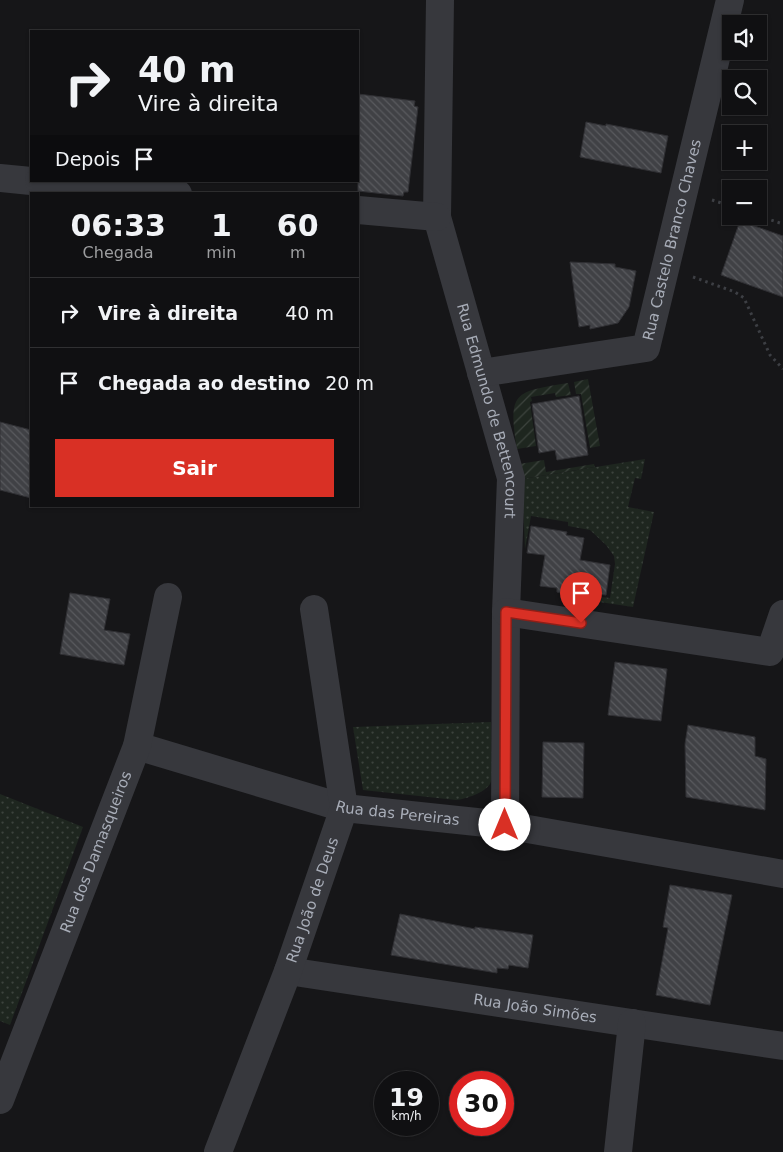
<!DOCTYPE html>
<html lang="pt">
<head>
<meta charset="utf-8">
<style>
  :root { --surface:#101012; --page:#1e1e20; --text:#f1f3f6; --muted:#9c9d9f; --line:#303032; --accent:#d93025 }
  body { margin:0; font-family:"DejaVu Sans",sans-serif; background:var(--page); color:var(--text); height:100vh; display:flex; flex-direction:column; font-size:19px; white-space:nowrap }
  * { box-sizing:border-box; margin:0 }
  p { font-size:16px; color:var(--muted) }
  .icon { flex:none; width:28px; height:28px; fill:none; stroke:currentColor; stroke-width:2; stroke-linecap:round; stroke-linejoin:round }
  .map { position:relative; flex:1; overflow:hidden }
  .drawer { position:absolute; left:30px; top:192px; width:329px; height:315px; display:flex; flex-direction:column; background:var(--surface); border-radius:0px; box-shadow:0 1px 4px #0004,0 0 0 1px var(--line) }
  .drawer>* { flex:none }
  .guide { position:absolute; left:30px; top:30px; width:329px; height:152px; border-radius:0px; box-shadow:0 1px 4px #0004,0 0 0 1px var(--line); background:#101012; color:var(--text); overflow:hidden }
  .fabs { position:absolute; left:722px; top:15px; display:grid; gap:10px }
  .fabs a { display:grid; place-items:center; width:45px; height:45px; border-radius:0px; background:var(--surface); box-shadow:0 1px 4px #0004,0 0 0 1px var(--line); font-size:25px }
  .speed { position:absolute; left:374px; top:1071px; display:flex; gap:10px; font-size:25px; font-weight:700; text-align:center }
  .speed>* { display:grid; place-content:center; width:65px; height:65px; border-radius:50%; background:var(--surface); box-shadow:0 1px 4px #0004,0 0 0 1px var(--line); line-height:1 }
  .speed small { font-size:12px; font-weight:400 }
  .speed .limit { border:8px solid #d22; background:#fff; color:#111 }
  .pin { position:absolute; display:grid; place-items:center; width:42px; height:42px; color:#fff; margin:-51px -21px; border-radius:50% 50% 50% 0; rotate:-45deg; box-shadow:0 0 5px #0007 }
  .pin .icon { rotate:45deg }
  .me { position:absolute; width:55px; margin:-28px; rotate:0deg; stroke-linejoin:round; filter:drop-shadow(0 0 4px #0008) }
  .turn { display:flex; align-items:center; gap:18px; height:105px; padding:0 25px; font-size:22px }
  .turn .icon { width:65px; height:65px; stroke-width:2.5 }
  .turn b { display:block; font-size:35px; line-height:42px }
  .then { display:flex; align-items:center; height:48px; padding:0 25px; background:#0003; gap:10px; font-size:19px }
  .eta { display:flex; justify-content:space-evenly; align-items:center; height:85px; text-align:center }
  .eta b { font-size:30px; font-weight:600; line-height:35px }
  .cta { display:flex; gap:10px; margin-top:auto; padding:10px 25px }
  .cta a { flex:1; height:58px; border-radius:0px; background:var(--accent); color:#fff; font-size:20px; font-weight:600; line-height:58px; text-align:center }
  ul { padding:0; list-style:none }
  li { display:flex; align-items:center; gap:15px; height:70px; padding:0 25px; border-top:1px solid var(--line) }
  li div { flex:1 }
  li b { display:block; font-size:19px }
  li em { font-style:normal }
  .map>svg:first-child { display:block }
  .grass { fill:url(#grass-dots) }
  .garden { fill:url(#garden-furrows) }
  .building { fill:url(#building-back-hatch); stroke:#303034 }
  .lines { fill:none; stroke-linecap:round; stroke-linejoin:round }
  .path { stroke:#3d3f44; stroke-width:3; stroke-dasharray:2.5 4; stroke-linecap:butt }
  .minor { stroke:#37383d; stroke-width:28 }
  .route-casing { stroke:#8d1f18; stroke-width:12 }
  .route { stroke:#d93025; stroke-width:9 }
  .labels { text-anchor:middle; stroke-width:4.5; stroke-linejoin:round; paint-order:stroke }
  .street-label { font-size:15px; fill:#a8adb8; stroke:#111113 }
</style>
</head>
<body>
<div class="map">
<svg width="783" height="1152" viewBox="0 0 783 1152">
  <defs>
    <pattern id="grass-dots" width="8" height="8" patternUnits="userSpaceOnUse" patternTransform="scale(1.25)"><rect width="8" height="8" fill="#1e261f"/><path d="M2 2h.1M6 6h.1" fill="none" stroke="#3c433d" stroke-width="1.8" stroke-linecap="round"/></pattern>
    <pattern id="garden-furrows" width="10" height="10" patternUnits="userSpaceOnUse" patternTransform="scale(1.25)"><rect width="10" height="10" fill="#1e261f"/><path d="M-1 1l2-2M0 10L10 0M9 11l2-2" fill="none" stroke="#3c433d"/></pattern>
    <pattern id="building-back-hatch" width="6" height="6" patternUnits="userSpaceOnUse" patternTransform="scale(1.25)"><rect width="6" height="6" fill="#404145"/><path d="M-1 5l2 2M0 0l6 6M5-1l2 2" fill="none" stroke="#595a5e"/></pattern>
  </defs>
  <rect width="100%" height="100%" fill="#161618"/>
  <g class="grass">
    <path d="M645 459 641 479 635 478 628 507 654 512 633 607 573 598V594L610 598 615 564 614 556 606 545 590 530 568 526V522L531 516 525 549 522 479Z"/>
    <path d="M491 722 492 775C492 776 491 783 490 784 484 793 466 799 456 800L363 790 353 727Z"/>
    <path d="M0 794 83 827 10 1025 0 1021Z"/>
  </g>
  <g class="garden">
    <path d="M588 379 600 446 590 448 581 394H576L574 382Z"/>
    <path d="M568 383 571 395 556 397 555 393 531 397 532 401 530 402 536 446 517 449C508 391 514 392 568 383Z"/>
    <path d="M544 460 546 472 594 464 595 467 522 479 519 464Z"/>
  </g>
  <g class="building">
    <path d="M358 94 415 101 414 106 418 107 408 192H404L403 196 358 191Z"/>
    <path d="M586 122 606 126V124L668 136 661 173 580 157Z"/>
    <path d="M740 221 783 236V297L721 275Z"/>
    <path d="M570 262 615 264V267L636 271 629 307 618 323 590 329V325L579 327Z"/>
    <path d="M579 396 588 455 557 460 555 450 539 453 532 404Z"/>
    <path d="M0 422 31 430V498L0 490Z"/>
    <path d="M531 526 567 532 566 535 584 538 580 560 610 565 606 595 587 593V600L557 592V588L540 586 545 555 527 553Z"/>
    <path d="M70 593 110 599 104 630 130 634 124 665 60 654Z"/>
    <path d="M615 662 667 669 661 721 608 715Z"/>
    <path d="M688 725 755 737V756L766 759 765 810 686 797 685 744Z"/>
    <path d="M543 742 584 743 583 798 542 797Z"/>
    <path d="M670 885 732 895 710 1005 656 995 668 928 663 927Z"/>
    <path d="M400 914 475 929V927L533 935 528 968 509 965 508 969 497 968V973L391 955Z"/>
  </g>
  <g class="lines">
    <g class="path">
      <path d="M712 200 731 206"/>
      <path d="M759 216 783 224"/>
      <path d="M693 277 735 292 744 298 770 355 783 369"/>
    </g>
    <g class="minor">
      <path id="s1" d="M440 0 437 217 511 478 506 612 505 825"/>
      <path d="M0 178 31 181"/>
      <path d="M39 181 178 194"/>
      <path d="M358 210 437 217"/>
      <path id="s2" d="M481 373 646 348 730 0"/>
      <path d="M506 612 770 652 783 614"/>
      <path id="s3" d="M137 746 344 808 505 825 783 874"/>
      <path id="s4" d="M288 971 783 1046"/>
      <path id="s5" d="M0 1100 137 746 168 597"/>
      <path id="s6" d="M218 1152 288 971 344 808 314 609"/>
      <path d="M618 1152 632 1023"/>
    </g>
  </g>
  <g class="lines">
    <defs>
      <path id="route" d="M505 825 506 612 581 623"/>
    </defs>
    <use href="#route" class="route-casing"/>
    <use href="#route" class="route"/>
  </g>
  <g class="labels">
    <g class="street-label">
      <text dy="5" stroke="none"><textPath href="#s2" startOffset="278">Rua Castelo Branco Chaves</textPath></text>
      <text dy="5" stroke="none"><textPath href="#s1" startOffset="418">Rua Edmundo de Bettencourt</textPath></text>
      <text dy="5" stroke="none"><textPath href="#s3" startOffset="270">Rua das Pereiras</textPath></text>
      <text dy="5" stroke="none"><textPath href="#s5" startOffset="266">Rua dos Damasqueiros</textPath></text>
      <text dy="5" stroke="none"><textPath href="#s6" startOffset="269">Rua João de Deus</textPath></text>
      <text dy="5" stroke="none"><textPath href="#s4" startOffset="250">Rua João Simões</textPath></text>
    </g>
  </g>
</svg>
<div class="fabs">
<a><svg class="icon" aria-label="sound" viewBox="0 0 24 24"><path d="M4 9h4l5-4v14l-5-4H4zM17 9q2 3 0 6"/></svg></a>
<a><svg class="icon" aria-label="search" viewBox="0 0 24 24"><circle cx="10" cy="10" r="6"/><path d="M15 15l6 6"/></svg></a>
<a>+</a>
<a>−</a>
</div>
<div class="speed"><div>19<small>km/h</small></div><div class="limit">30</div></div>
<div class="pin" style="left:581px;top:623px;background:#d93025"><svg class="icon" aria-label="arrive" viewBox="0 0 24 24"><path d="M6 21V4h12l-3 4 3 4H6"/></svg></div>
<svg class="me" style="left:505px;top:825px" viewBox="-20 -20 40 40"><circle r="19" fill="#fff"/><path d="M0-13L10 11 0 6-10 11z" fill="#d93025"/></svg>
<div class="guide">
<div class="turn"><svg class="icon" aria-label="right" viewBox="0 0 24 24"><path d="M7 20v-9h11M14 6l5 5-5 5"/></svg><div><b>40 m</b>Vire à direita</div></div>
<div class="then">Depois<svg class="icon" aria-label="arrive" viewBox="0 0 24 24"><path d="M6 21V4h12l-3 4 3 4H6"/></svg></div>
</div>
<section class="drawer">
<div class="eta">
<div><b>06:33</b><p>Chegada</p></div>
<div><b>1</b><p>min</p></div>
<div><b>60</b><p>m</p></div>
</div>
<ul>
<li><svg class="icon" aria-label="right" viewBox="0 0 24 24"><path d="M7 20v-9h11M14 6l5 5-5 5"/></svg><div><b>Vire à direita</b></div><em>40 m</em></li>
<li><svg class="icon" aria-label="arrive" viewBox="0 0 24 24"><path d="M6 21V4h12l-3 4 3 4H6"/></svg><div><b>Chegada ao destino</b></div><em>20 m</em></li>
</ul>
<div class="cta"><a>Sair</a></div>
</section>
</div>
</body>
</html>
